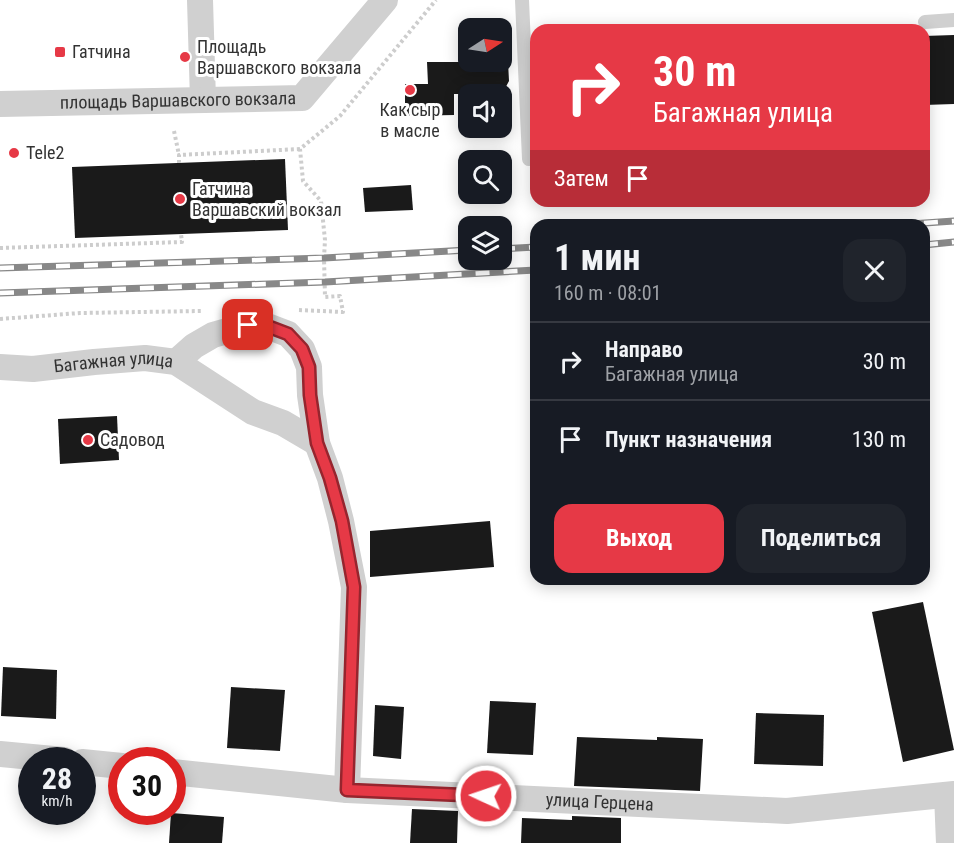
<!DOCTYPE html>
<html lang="ru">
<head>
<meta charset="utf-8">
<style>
  :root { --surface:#171b24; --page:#20242c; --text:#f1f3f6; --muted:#9ea1a6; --line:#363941; --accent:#e63946 }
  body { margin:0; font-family:"Roboto Condensed",sans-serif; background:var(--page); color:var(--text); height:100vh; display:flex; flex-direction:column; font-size:22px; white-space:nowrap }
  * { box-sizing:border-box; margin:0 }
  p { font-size:20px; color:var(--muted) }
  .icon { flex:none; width:33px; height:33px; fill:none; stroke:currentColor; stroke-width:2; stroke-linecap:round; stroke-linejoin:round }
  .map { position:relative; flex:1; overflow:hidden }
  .sheet { position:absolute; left:530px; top:219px; width:400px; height:366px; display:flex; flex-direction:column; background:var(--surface); border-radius:18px; box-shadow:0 3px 15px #0003 }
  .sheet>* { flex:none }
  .guide { position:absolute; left:530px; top:24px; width:400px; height:183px; border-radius:18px; box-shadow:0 3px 15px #0003; background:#e63946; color:#fff; overflow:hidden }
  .needle { width:39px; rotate:78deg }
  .controls { position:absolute; left:458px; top:18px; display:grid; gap:12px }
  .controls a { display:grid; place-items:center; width:54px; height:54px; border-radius:12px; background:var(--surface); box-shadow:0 3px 15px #0003; font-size:30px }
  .speed { position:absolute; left:18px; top:747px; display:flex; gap:12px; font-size:30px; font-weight:700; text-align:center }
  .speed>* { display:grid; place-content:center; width:78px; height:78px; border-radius:50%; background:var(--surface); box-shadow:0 3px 15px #0003; line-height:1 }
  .speed small { font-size:15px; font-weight:400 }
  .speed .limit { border:9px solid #d22; background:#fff; color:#111 }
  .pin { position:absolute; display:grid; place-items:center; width:51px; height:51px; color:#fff; margin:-26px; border-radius:12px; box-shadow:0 3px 9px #0006 }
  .me { position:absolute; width:66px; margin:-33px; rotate:273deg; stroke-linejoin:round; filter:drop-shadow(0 0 4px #0008) }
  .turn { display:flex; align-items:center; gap:21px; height:126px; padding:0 24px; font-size:27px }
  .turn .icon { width:78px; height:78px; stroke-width:2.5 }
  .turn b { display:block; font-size:42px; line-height:51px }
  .then { display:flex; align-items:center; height:57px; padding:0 24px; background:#0003; gap:12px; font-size:22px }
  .round { display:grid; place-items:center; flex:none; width:63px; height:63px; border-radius:18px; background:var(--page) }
  .head { display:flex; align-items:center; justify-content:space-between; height:102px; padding:0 24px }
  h1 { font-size:36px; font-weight:700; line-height:45px }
  .action { display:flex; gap:12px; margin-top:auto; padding:12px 24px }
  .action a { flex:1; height:69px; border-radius:18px; background:var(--accent); color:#fff; font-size:24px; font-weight:700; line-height:69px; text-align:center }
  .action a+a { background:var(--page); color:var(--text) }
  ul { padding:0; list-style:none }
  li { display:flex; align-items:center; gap:18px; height:78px; padding:0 24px; border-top:2px solid var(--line) }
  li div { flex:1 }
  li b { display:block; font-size:22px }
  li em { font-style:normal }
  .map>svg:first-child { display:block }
  .building { fill:#1a1a1a }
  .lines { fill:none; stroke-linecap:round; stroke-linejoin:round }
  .path { stroke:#cdcdcd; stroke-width:4; stroke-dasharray:3 3; stroke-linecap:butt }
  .service { stroke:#d0d0d0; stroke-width:14 }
  .minor { stroke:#d0d0d0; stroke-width:26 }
  .rail-casing { stroke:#888; stroke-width:7 }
  .rail { stroke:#fff; stroke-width:4.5; stroke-dasharray:14; stroke-linecap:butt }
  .route-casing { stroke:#96252e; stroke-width:15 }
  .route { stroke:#e63946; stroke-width:10 }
  .poi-dot { fill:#e63946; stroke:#fff; stroke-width:2 }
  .labels { text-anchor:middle; stroke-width:6; stroke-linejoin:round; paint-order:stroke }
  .poi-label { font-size:18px; fill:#333; stroke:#fff; text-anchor:start }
  .street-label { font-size:18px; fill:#333; stroke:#fff }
</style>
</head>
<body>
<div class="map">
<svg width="954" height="843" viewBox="0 0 954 843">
  <rect width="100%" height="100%" fill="#fff"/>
  <g class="building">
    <path d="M954 35V104L924 105V36Z"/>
    <path d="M427 62H508L509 81 502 94H454V115L405 116V84H428Z"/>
    <path d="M285 159 288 230 75 238 72 167Z"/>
    <path d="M411 185 413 210 365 212 363 188Z"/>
    <path d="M117 416 119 460 60 464 58 419Z"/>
    <path d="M490 521 494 567 370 577V531Z"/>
    <path d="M923 602 954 750 903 762 872 612Z"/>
    <path d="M3 667 57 670 56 719 1 716Z"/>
    <path d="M231 687 285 690 280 751 227 748Z"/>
    <path d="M490 701 536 703 533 755 487 753Z"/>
    <path d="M375 705 404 707 401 759 373 756Z"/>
    <path d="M756 713 824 715 823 766 754 764Z"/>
    <path d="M577 737 657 740V737L703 739 700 791 574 786Z"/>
    <path d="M412 809 458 811 457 843H410Z"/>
    <path d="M171 813 224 817 222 843H169Z"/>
    <path d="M572 816 621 818V843H521L522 818 572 820Z"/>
  </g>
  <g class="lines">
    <g class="path">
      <path d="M174 131 179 155"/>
      <path d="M179 163V155L300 149"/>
      <path d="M0 248 182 242 181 234"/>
      <path d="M299 310 343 312 340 296 325 297 324 258 325 240 321 201 303 181 300 149 340 116 436 0"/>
      <path d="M0 319 80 313 202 311"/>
    </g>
    <g class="service">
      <path d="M522 0 529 159"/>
      <path d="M925 22 954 20"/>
    </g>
    <g class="minor">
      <path d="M200 0 203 100"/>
      <path id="s1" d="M0 104 302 98 385 0"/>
      <path d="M176 362 194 346 213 335 248 325 267 326 288 334 302 349 309 367 310 395 317 443 330 478 341 521 354 587 347 790"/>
      <path id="s2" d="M0 367 33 369 94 362 145 358 176 362 253 412 283 423 317 443"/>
      <path d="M0 754 64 760"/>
      <path d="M82 762 122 766"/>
      <path id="s3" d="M172 772 347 790 787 811 954 794"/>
      <path d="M947 795 949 843"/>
    </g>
    <defs>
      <g id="rail">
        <path d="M896 225 954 221"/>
        <path d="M924 245 954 242"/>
        <path d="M501 249 536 247"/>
        <path d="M0 268 324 258 468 250"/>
        <path d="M0 293 325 282 536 270"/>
      </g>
    </defs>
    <use href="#rail" class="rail-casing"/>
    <use href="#rail" class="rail"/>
  </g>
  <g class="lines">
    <defs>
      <path id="route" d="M248 325 267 326 288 334 302 349 309 367 310 395 317 443 330 478 342 521 354 587 347 790 486 796"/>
    </defs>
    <use href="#route" class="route-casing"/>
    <use href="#route" class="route"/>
  </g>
  <g class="poi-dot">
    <rect x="54" y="46" width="12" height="12" rx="3"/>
    <circle cx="185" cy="57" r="6"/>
    <circle cx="410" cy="90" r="6"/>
    <circle cx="14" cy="153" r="6"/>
    <circle cx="180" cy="199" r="6"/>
    <circle cx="88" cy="440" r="6"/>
  </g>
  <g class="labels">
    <g class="poi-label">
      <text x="197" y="53">Площадь<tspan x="197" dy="21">Варшавского вокзала</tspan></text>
      <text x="72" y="58">Гатчина</text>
      <text x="410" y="116" text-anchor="middle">Как сыр<tspan x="410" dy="21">в масле</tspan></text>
      <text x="26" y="159">Tele2</text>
      <text x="192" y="195">Гатчина<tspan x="192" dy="21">Варшавский вокзал</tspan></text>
      <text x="100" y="446">Садовод</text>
    </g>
    <g class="street-label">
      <text dy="6" stroke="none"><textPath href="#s1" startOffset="178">площадь Варшавского вокзала</textPath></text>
      <text dy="6" stroke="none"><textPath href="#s2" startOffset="114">Багажная улица</textPath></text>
      <text dy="6" stroke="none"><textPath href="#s3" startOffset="429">улица Герцена</textPath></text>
    </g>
  </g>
</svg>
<div class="controls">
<a><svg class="needle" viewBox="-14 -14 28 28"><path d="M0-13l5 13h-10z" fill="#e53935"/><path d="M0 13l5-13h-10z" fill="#9ea1a6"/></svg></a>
<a><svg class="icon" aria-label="sound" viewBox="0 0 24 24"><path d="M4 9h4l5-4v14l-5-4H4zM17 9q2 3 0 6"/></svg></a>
<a><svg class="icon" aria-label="search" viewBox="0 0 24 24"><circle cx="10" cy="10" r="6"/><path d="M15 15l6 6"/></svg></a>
<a><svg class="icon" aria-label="layers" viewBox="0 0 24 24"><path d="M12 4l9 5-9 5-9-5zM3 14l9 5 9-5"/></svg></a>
</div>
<div class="speed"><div>28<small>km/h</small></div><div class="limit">30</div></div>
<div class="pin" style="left:248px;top:325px;background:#d93025"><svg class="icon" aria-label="arrive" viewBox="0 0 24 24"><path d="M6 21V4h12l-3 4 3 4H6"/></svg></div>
<svg class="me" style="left:486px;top:796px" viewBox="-20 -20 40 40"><circle r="17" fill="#e63946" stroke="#fff" stroke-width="3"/><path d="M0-11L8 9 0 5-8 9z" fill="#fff"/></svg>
<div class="guide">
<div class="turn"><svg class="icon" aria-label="right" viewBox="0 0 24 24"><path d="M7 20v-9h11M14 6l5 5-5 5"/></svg><div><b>30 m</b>Багажная улица</div></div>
<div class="then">Затем<svg class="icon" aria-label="arrive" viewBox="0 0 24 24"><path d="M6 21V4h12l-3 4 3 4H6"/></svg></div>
</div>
<section class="sheet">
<div class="head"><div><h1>1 мин</h1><p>160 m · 08:01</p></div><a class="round"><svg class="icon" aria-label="close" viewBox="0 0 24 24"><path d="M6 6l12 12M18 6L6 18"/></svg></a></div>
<ul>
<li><svg class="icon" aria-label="right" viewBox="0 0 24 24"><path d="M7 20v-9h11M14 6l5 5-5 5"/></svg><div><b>Направо</b><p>Багажная улица</p></div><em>30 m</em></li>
<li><svg class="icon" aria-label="arrive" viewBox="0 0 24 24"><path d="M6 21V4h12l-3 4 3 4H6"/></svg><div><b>Пункт назначения</b></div><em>130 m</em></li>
</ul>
<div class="action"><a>Выход</a><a>Поделиться</a></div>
</section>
</div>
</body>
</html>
